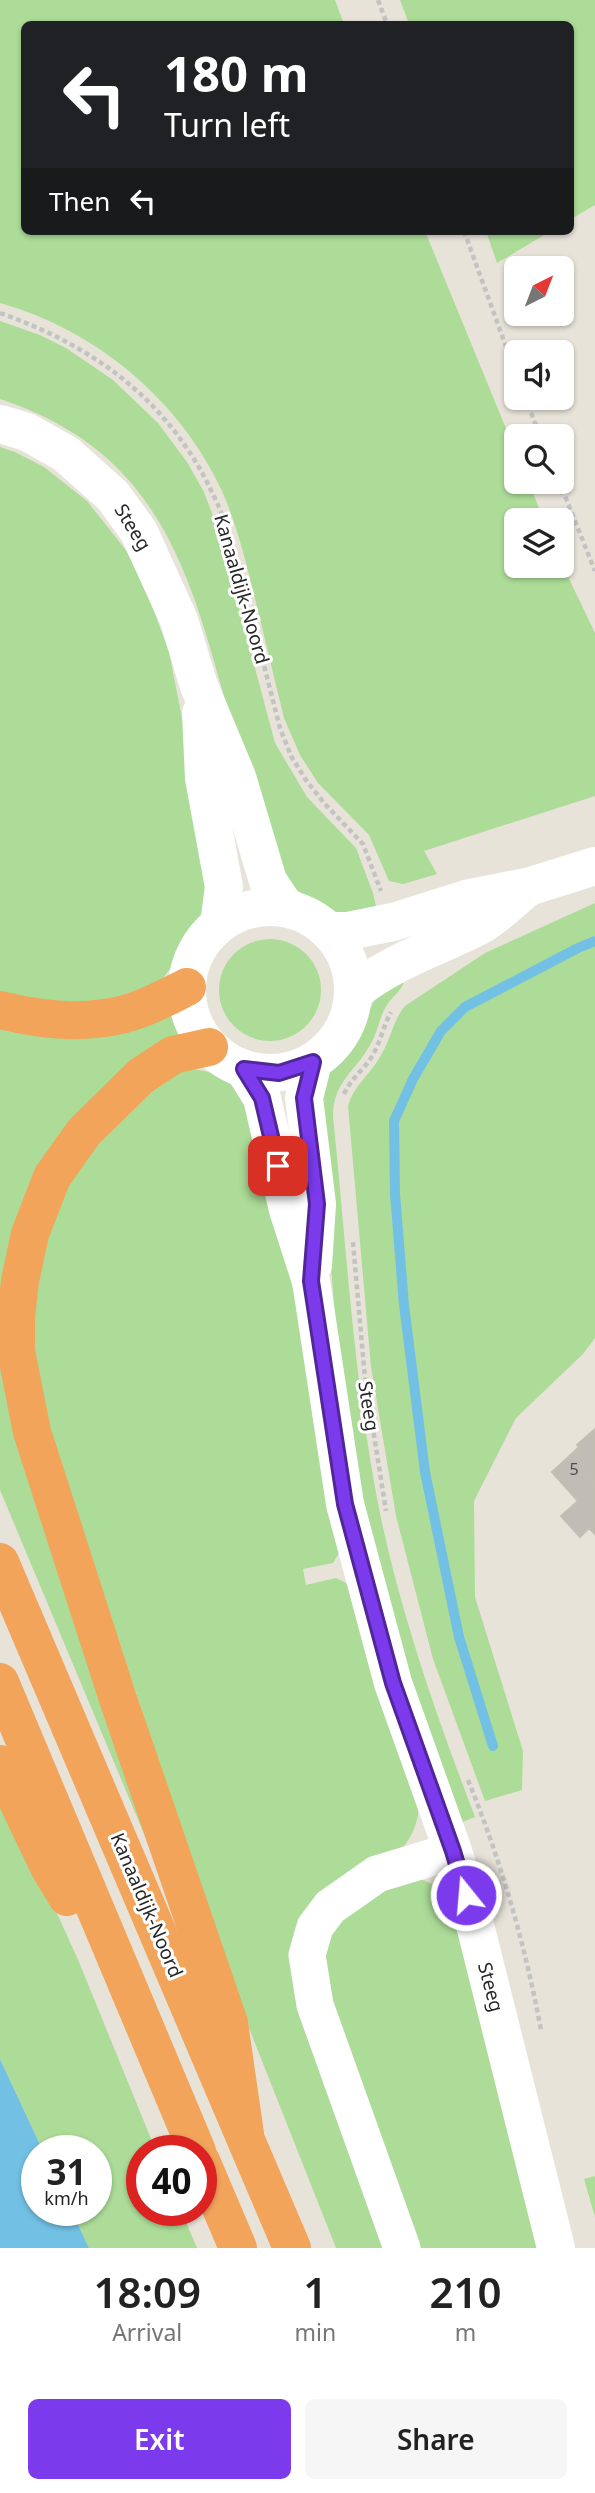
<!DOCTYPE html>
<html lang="en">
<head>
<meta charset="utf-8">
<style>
  :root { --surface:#fff; --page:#f6f6f6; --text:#222; --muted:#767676; --accent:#7c3aed }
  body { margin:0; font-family:"Noto Sans",sans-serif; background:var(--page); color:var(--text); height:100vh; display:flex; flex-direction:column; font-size:26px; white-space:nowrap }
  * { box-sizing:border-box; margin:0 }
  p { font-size:23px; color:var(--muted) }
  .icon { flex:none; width:38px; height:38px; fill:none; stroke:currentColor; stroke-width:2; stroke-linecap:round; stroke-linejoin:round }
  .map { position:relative; height:2248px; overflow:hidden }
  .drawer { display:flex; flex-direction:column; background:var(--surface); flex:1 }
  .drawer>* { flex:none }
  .hud { position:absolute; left:21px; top:21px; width:553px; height:214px; border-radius:10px; box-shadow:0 2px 5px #0004; background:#202124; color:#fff; overflow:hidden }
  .needle { width:46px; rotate:42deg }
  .controls { position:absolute; left:504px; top:256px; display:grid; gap:14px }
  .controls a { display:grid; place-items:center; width:70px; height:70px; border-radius:10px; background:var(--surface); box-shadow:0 2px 5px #0004; font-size:35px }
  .speed { position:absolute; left:21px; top:2135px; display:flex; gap:14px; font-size:35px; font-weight:700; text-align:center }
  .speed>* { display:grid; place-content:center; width:91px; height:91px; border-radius:50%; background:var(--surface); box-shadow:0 2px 5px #0004; line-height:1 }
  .speed small { font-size:18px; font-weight:400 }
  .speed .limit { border:10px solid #d22; background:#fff; color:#111 }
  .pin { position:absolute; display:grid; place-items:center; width:60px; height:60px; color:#fff; margin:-30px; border-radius:14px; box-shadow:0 4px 10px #0006 }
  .me { position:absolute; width:77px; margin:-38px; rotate:343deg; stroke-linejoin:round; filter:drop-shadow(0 0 5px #0008) }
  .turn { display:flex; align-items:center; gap:24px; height:147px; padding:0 28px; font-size:32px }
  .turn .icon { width:91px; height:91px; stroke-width:2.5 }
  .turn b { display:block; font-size:49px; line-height:60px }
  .then { display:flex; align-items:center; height:66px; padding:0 28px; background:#0003; gap:14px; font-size:26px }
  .eta { display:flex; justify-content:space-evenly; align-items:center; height:119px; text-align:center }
  .eta b { font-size:42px; font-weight:600; line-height:49px }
  .primary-button { display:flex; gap:14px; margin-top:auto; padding:14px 28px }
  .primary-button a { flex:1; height:80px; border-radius:10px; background:var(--accent); color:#fff; font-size:28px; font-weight:600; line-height:80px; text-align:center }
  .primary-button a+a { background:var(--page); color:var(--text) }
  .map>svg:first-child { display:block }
  .green { fill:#acdc98 }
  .water { fill:#72c0e4 }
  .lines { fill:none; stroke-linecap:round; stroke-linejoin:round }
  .stream { stroke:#72c0e4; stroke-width:10 }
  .building { fill:#c1bcb6; stroke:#c3beb3; stroke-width:2 }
  .path { stroke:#c3c3c3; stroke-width:4.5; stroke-dasharray:5 3.5; stroke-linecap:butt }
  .street { stroke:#fff; stroke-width:37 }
  .secondary { stroke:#fff; stroke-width:38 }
  .highway { stroke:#f2a45b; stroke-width:38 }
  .route-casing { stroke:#51269a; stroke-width:18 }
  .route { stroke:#7c3aed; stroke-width:12 }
  .labels { text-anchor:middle; stroke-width:6; stroke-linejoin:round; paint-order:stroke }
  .number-label { font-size:16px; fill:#4e4c4b }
  .street-label { font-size:19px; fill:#272727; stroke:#fff }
</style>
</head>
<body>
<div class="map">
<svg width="595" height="2248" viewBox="0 0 595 2248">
  <rect width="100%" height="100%" fill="#e8e3d9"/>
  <g class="green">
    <path d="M0 0H335L344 24H24V231H425L516 453V481H528L544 520H516V565L562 564 595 633V796L424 851 437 874 403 884 389 881 369 835 318 783 300 755 284 718C274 678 265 638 255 599 246 562 237 525 222 491 180 400 96 330 0 303Z"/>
    <path d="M400 0H595V205L571 219 570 24H409Z"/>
    <path d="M486 231H551L497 263Z"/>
    <path d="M0 321 40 335 66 348 113 380 158 423 187 462 204 492 218 529 275 743 307 797 356 848 373 893 378 914C365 914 349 915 336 912 324 909 295 891 288 881 284 875 282 867 280 861 273 843 266 824 259 806 195 639 201 465 0 399Z"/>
    <path d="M0 447 15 452 44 467 87 501 125 549 143 581 169 652 210 860 205 912 186 938 173 965 160 982 103 1004 0 998Z"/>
    <path d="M595 903V1338L583 1354 516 1418 474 1501 475 1597 523 1751 522 1790 485 1801 433 1659 396 1516 371 1367 348 1106C354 1085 371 1074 381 1055 391 1039 393 1020 405 1006L485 953Z"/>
    <circle cx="270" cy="990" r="51"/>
    <path d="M404 978C404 990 393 995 387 1005 379 1017 378 1033 370 1045 355 1072 333 1082 333 1116 347 1252 354 1389 382 1523 404 1624 438 1720 475 1817L460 1823 406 1680 357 1483 335 1316 318 1108 329 1073 353 1044 376 997Z"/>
    <path d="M176 1014 185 1036 113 1084 8 1296 160 1872 0 1490V1024L151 1021Z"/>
    <path d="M190 1069C215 1070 233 1082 247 1102L302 1326 340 1551 333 1563 303 1569 306 1585 336 1578 348 1584 419 1802C419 1818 415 1831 405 1845L305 1927 393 2248H336L232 1985 33 1379 35 1270 73 1170 165 1077Z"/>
    <path d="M0 1787 79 1962 156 2151H142V2210H181L197 2248H89L71 2210H96V2151H43L0 2059Z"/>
    <path d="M418 1878 442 1888 452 1899 542 2248H416L324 1982 326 1935 354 1901Z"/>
    <path d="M595 2176V2217L584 2179Z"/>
  </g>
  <path class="water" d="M0 2059 43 2151H37V2210H71L89 2248H0Z"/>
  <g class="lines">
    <path class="stream" d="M493 1746 459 1637 425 1472 404 1305 395 1194 394 1121 413 1079 441 1031 465 1007 578 948 595 941"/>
  </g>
  <g class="building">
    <path d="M595 1429V1485L580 1463 584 1460 576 1450 579 1447 577 1445Z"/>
    <path d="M576 1450 584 1460 580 1463 595 1485V1534L589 1528 580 1537 561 1516 578 1501 552 1472Z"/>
  </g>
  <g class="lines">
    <g class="path">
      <path d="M378 0 387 24"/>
      <path d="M464 231 516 374"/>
      <path d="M0 313C99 348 174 405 217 503 231 533 238 566 247 599 258 642 269 685 280 728L291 756 306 780 324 803 363 844 381 891"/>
      <path d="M525 397 540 436"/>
      <path d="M559 481 595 571"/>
      <path d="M344 1094C351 1079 362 1071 371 1058 380 1044 383 1027 391 1012"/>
      <path d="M353 1242 365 1379"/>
      <path d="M367 1391 386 1511"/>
      <path d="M468 1780C501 1861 525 1944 541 2030"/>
    </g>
    <path class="street" d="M402 2248 315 2005 307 1955 315 1927 330 1907 377 1874 453 1851"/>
    <g class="secondary">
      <path d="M0 424 27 432 66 454 113 496 139 532 179 620 199 686 237 777 268 881 286 908"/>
      <path d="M201 713 204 778 224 887 219 924"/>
      <circle cx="270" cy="990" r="83"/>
      <path d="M329 931H348L393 922 466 899 531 886 595 866"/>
      <path d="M354 992C392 961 436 948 479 926 496 917 511 901 526 889"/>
      <path d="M244 1069 262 1098 288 1210 311 1281 345 1504 393 1683 453 1851 473 1917 556 2248"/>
      <path d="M313 1265 317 1204 304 1098 313 1062"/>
    </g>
    <g class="highway">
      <path d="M0 1010C32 1018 71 1023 104 1018 134 1015 161 1000 187 987"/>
      <path d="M209 1047 173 1055 141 1076 84 1132 52 1177 30 1234 20 1281 16 1317V1351L32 1432 118 1699 229 2023 245 2134"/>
      <path d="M0 1562 292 2248"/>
      <path d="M0 1682 197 2151"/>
      <path d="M0 1764 49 1867 67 1897"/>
      <path d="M201 2161 238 2248"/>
    </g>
  </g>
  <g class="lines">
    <defs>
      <path id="route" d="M278 1166 262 1098 244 1069 279 1073 313 1062 304 1098 317 1204 311 1281 345 1504 393 1683 453 1851 466 1895"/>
    </defs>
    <use href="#route" class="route-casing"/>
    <use href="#route" class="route"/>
  </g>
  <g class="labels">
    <g class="number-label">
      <text x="574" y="1475">5</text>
    </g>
    <g class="street-label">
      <text transform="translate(133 527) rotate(58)" y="7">Steeg</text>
      <text transform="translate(242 589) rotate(74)" y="7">Kanaaldijk-Noord</text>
      <text transform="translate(369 1406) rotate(81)" y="7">Steeg</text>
      <text transform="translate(147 1905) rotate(67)" y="7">Kanaaldijk-Noord</text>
      <text transform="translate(491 1987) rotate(75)" y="7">Steeg</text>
    </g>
  </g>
</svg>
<div class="controls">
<a><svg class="needle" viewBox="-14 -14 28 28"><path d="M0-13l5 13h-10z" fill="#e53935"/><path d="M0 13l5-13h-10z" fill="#767676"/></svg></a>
<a><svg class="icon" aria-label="sound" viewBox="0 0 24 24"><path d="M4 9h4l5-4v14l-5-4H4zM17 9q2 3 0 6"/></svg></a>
<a><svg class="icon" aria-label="search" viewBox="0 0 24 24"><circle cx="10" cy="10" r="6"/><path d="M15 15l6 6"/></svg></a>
<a><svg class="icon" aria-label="layers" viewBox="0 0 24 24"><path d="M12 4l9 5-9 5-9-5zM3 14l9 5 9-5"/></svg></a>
</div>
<div class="speed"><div>31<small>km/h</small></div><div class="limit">40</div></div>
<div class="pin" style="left:278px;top:1166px;background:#d93025"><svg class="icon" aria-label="arrive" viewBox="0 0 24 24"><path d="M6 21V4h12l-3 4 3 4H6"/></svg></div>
<svg class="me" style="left:466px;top:1895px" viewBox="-20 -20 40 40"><circle r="17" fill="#7c3aed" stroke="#fff" stroke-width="3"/><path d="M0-11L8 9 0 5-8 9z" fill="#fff"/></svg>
<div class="hud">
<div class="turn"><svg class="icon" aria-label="left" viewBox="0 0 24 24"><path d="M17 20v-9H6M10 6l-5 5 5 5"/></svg><div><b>180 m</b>Turn left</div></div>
<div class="then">Then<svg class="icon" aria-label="left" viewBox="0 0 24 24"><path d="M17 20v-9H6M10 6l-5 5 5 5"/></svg></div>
</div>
</div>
<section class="drawer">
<div class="eta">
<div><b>18:09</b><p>Arrival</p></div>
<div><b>1</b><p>min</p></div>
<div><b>210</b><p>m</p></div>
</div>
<div class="primary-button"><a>Exit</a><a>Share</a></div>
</section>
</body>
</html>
